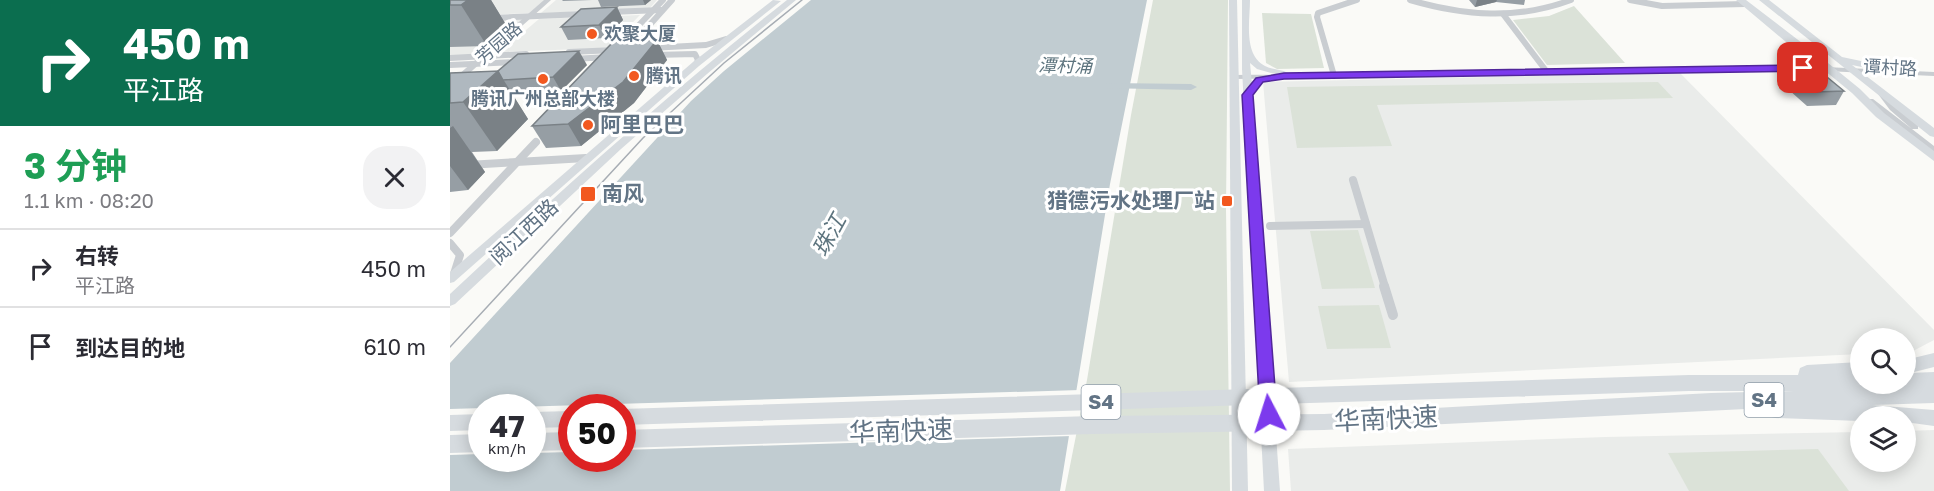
<!DOCTYPE html>
<html lang="zh">
<head>
<meta charset="utf-8">
<style>
  :root { --surface:#fff; --page:#f2f2f3; --text:#2b2b33; --muted:#7c7c81; --line:#e1e1e2 }
  body { margin:0; font-family:"Golos Text","Noto Sans SC",sans-serif; background:var(--page); color:var(--text); height:100vh; display:flex; flex-direction:column; font-size:22px; white-space:nowrap }
  * { box-sizing:border-box; margin:0 }
  p { font-size:20px; color:var(--muted) }
  .icon { flex:none; width:33px; height:33px; fill:none; stroke:currentColor; stroke-width:2; stroke-linecap:round; stroke-linejoin:round }
  .map { position:relative; flex:1; overflow:hidden }
  .drawer { display:flex; flex-direction:column; background:var(--surface); width:450px }
  .drawer>* { flex:none }
  .guide { background:#0b6e4f; color:#fff; overflow:hidden }
  .fabs { position:absolute; left:1400px; top:328px; display:grid; gap:12px }
  .fabs a { display:grid; place-items:center; width:66px; height:66px; border-radius:50%; background:var(--surface); box-shadow:0 3px 15px #0003; font-size:30px }
  .speed { position:absolute; left:18px; top:394px; display:flex; gap:12px; font-size:30px; font-weight:700; text-align:center }
  .speed>* { display:grid; place-content:center; width:78px; height:78px; border-radius:50%; background:var(--surface); box-shadow:0 3px 15px #0003; line-height:1 }
  .speed small { font-size:15px; font-weight:400 }
  .speed .limit { border:9px solid #d22; background:#fff; color:#111 }
  .pin { position:absolute; display:grid; place-items:center; width:51px; height:51px; color:#fff; margin:-26px; border-radius:12px; box-shadow:0 3px 9px #0006 }
  .me { position:absolute; width:66px; margin:-33px; rotate:355deg; stroke-linejoin:round; filter:drop-shadow(0 0 4px #0008) }
  .turn { display:flex; align-items:center; gap:21px; height:126px; padding:0 24px; font-size:27px }
  .turn .icon { width:78px; height:78px; stroke-width:2.5 }
  .turn b { display:block; font-size:42px; line-height:51px }
  .round { display:grid; place-items:center; flex:none; width:63px; height:63px; border-radius:24px; background:var(--page) }
  .summary { display:flex; align-items:center; justify-content:space-between; height:102px; padding:0 24px }
  h1 { font-size:36px; font-weight:700; line-height:45px; color:#1e9e55 }
  ul { padding:0; list-style:none }
  li { display:flex; align-items:center; gap:18px; height:78px; padding:0 24px; border-top:2px solid var(--line) }
  li div { flex:1 }
  li b { display:block; font-size:22px }
  li em { font-style:normal }
  main { display:flex; flex:1; min-height:0 }
  .map>svg:first-child { display:block }
  .built { fill:#eaecea }
  .green { fill:#dbe2d8 }
  .water { fill:#c1ccd1; fill-rule:evenodd }
  .pier { fill:#fafaf7 }
  .lines { fill:none; stroke-linecap:round; stroke-linejoin:round }
  .river { fill:#c1ccd1; fill-rule:evenodd }
  .minor-far2 { stroke:#c9cdd1; stroke-width:6 }
  .minor-far1 { stroke:#c9cdd1; stroke-width:8 }
  .minor { stroke:#c9cdd1; stroke-width:10 }
  .tertiary { fill:#c9cdd1; fill-rule:evenodd }
  .secondary { fill:#d6dbdf; fill-rule:evenodd }
  .primary { fill:#d6dbdf; fill-rule:evenodd }
  .motorway { fill:#d6dbdf; fill-rule:evenodd }
  .tram { stroke:#a7adb4; stroke-width:1.5 }
  .wall { fill:#969ea4 }
  .shaded-wall { fill:#7a8186 }
  .building { fill:#afb8bf; stroke:#7a8186; stroke-width:1.5 }
  .route { fill:#7c3aed; stroke:#51269a; stroke-width:1.5 }
  .poi-dot { fill:#f2581f; stroke:#fff; stroke-width:2 }
  .labels { text-anchor:middle; stroke-width:6; stroke-linejoin:round; paint-order:stroke }
  .far-poi-label { font-size:18px; font-weight:bold; fill:#627485; stroke:#fff; text-anchor:start }
  .far-street-label { font-size:18px; fill:#627485; stroke:#fff }
  .far-water-label { font-size:18px; font-style:italic; fill:#5d747e; stroke:#fff }
  .shield { fill:#fff; stroke:#919eaa; stroke-width:1.5 }
  .shield-label { font-size:20px; font-weight:bold; fill:#627485 }
  .poi-label { font-size:21px; font-weight:bold; fill:#627485; stroke:#fff; text-anchor:start }
  .street-label { font-size:21px; fill:#627485; stroke:#fff }
  .water-label { font-size:22px; font-style:italic; fill:#5d747e; stroke:#fff }
  .near-street-label { font-size:26px; fill:#627485; stroke:#fff }
</style>
</head>
<body>
<main>
<section class="drawer">
<div class="guide">
<div class="turn"><svg class="icon" aria-label="right" viewBox="0 0 24 24"><path d="M7 20v-9h11M14 6l5 5-5 5"/></svg><div><b>450 m</b>平江路</div></div>
</div>
<div class="summary"><div><h1>3 分钟</h1><p>1.1 km · 08:20</p></div><a class="round"><svg class="icon" aria-label="close" viewBox="0 0 24 24"><path d="M6 6l12 12M18 6L6 18"/></svg></a></div>
<ul>
<li><svg class="icon" aria-label="right" viewBox="0 0 24 24"><path d="M7 20v-9h11M14 6l5 5-5 5"/></svg><div><b>右转</b><p>平江路</p></div><em>450 m</em></li>
<li><svg class="icon" aria-label="arrive" viewBox="0 0 24 24"><path d="M6 21V4h12l-3 4 3 4H6"/></svg><div><b>到达目的地</b></div><em>610 m</em></li>
</ul>
</section>
<div class="map">
<svg width="1484" height="491" viewBox="0 0 1484 491">
  <rect width="100%" height="100%" fill="#fafaf7"/>
  <g class="built">
    <path d="M0 0H96L80 13 0 17Z"/>
    <path d="M106 0H207L199 9 91 13Z"/>
    <path d="M190 15 158 48 50 52 89 19Z"/>
    <path d="M75 17 32 54 0 56V21Z"/>
    <path d="M1230 73 1484 330V340L1463 351H1455V339H1410V354L839 382 813 82Z"/>
    <path d="M1484 430V491H841L838 449 1155 437 1410 432V462H1455V431Z"/>
  </g>
  <g class="green">
    <path d="M703 0H778L776 209 780 491H615L637 380 681 115Z"/>
    <path d="M1124 6 1175 63 1097 65 1063 20 1099 16Z"/>
    <path d="M812 13 861 14 874 68 827 69 816 63Z"/>
    <path d="M1208 82 1223 98 927 105 942 146 847 148 837 87Z"/>
    <path d="M908 230 925 288 872 289 860 231Z"/>
    <path d="M929 305 941 348 877 349 868 306Z"/>
    <path d="M1368 449 1399 491H1239L1218 453Z"/>
  </g>
  <path class="water" d="M361 0H697L660 184 610 491H0V363L241 101 274 71ZM32 408H82V459H32ZM122 408H172V459H122Z"/>
  <path class="pier" d="M630 390 622 436 173 450 172 408H122L121 452 83 453 82 408H32L31 454 0 455V409Z"/>
  <g class="lines">
    <path class="river" d="M660 83 741 84 747 87 741 90 656 88V84Z"/>
    <g class="minor-far2">
      <path d="M960 0C1015 16 1067 20 1121 0"/>
      <path d="M1180 0 1212 6 1295 4"/>
      <path d="M159 12 212 10"/>
      <path d="M1053 14 1097 72"/>
      <path d="M42 18 134 14"/>
      <path d="M179 48 222 0"/>
      <path d="M200 48 256 45 276 39"/>
      <path d="M166 49 213 0"/>
      <path d="M119 52 166 50"/>
      <path d="M204 55 245 54 248 60 246 64"/>
      <path d="M0 58 76 54"/>
      <path d="M123 59 158 57"/>
      <path d="M0 65 68 62"/>
      <path d="M883 72 867 17 868 13 907 0"/>
    </g>
    <g class="minor-far1">
      <path d="M0 166 136 158"/>
      <path d="M903 180 935 287"/>
      <path d="M820 226 916 224"/>
      <path d="M0 233 86 142"/>
      <path d="M0 243 10 255 4 274"/>
    </g>
    <path class="minor" d="M934 286 943 315"/>
    <g class="tertiary">
      <path d="M94 0H101L3 88H0V82Z"/>
      <path d="M1353 66 1484 72V76L1353 70 784 79 780 77 784 75Z"/>
      <path d="M1429 92H1435L1446 106 1468 125V129H1462L1484 146V153L1417 103V99H1423L1462 129 1440 110 1428 94Z"/>
    </g>
    <g class="secondary">
      <path d="M323 0 331 1 249 66 4 282 0 283V272L243 62Z"/>
      <path d="M337 0H346L257 74 171 149 5 304 0 306V294C109 192 220 92 337 0Z"/>
      <path d="M779 0H787L798 491H782Z"/>
      <path d="M792 0H800C800 20 793 55 815 66 822 70 831 69 838 73L834 78 813 82 802 96 830 491H814L792 69ZM800 63 807 69 825 74 807 78 802 84Z"/>
    </g>
    <g class="primary">
      <path d="M1286 0H1296L1378 63 1410 89 1434 113 1484 151V161L1426 117 1402 93 1358 57 1344 67H1336V63L1348 56V52Z"/>
      <path d="M1309 0H1319L1392 57 1430 65 1431 67 1426 70 1402 65 1484 128V137L1480 136Z"/>
    </g>
    <g class="motorway">
      <path d="M1484 353V367L1460 373 1484 372V403L1422 405 1484 410V426L1455 422V417H1410V421L1325 418 1318 416 1316 408 874 430 643 434 172 448V430L643 416 874 414 1261 393 1344 391H1239L172 425V409L1239 375H1348L1350 368 1357 365 1410 362V384H1419L1416 389 1452 388 1447 384H1455V360Z"/>
      <path d="M122 411V427L82 428V412Z"/>
      <path d="M32 414V430L0 431V415Z"/>
      <path d="M122 432V450L82 451V433Z"/>
      <path d="M32 434V452L0 453V435Z"/>
    </g>
    <path class="tram" d="M0 347 193 138 274 63 352 0"/>
  </g>
  <g class="wall">
    <path d="M0 0H41L58 28 37 46 0 47Z"/>
    <path d="M112 0H142L113 1Z"/>
    <path d="M148 0H201L195 5 151 7Z"/>
    <path d="M1019 0H1075L1074 5 1046 2 1025 7Z"/>
    <path d="M167 7 173 20 156 38 118 40 111 27Z"/>
    <path d="M207 40 217 60 184 103 131 146 96 148 82 126Z"/>
    <path d="M137 65 111 91 62 94 78 119 47 151 22 152 35 172 18 190 0 192V73L48 71Z"/>
    <path d="M1338 68 1394 91 1386 105 1357 106 1330 82Z"/>
  </g>
  <g class="shaded-wall">
    <path d="M18 0H41L58 28 37 46 11 5Z"/>
    <path d="M193 0H201L195 5Z"/>
    <path d="M1027 0H1047L1046 2 1025 7Z"/>
    <path d="M167 7 173 20 156 38 149 25Z"/>
    <path d="M207 40 217 60 184 103 131 146 118 124Z"/>
    <path d="M129 51 137 65 111 91 103 77Z"/>
    <path d="M48 71 78 119 47 151 13 102Z"/>
    <path d="M3 126 35 172 18 190 0 166V128Z"/>
  </g>
  <g class="building">
    <path d="M0 0H18L11 5H0Z"/>
    <path d="M167 7 149 25 111 27 131 9Z"/>
    <path d="M207 40 173 82 118 124 82 126 163 42Z"/>
    <path d="M129 51 103 77 53 80 48 71 68 54Z"/>
    <path d="M1338 68H1366L1394 91 1365 92Z"/>
    <path d="M48 71 13 102 0 103V73Z"/>
  </g>
  <path class="route" d="M1353 65 1357 66V71L834 79 813 82 803 95 827 414 825 419 819 421 813 419 810 414 792 95 806 78 834 73Z"/>
  <g class="poi-dot">
    <circle cx="142" cy="34" r="6"/>
    <circle cx="184" cy="76" r="6"/>
    <circle cx="93" cy="79" r="6"/>
    <circle cx="138" cy="125" r="6"/>
    <rect x="130" y="186" width="16" height="16" rx="3"/>
    <rect x="771" y="195" width="12" height="12" rx="3"/>
  </g>
  <g class="labels">
    <g class="far-poi-label">
      <text x="154" y="40">欢聚大厦</text>
      <text x="196" y="82">腾讯</text>
      <text x="93" y="105" text-anchor="middle">腾讯广州总部大楼</text>
    </g>
    <g class="far-street-label">
      <text transform="translate(49 43) rotate(-41)" y="6">芳园路</text>
      <text transform="translate(1440 68) rotate(3)" y="6">谭村路</text>
    </g>
    <g class="far-water-label">
      <text transform="translate(615 66) rotate(1)" y="6">潭村涌</text>
    </g>
    <g class="shield">
      <rect x="1294.5" y="383" width="39" height="34" rx="4.5"/>
      <rect x="631.5" y="385" width="39" height="34" rx="4.5"/>
    </g>
    <g class="shield-label">
      <text x="1314" y="407">S4</text>
      <text x="651" y="409">S4</text>
    </g>
    <g class="poi-label">
      <text x="150" y="132">阿里巴巴</text>
      <text x="152" y="201">南风</text>
      <text x="765" y="208" text-anchor="end">猎德污水处理厂站</text>
    </g>
    <g class="street-label">
      <text transform="translate(74 232) rotate(-43)" y="7">阅江西路</text>
    </g>
    <g class="water-label">
      <text transform="translate(379 235) rotate(-61)" y="8">珠江</text>
    </g>
    <g class="near-street-label">
      <text transform="translate(936 419) rotate(-3)" y="9">华南快速</text>
      <text transform="translate(451 431) rotate(-2)" y="9">华南快速</text>
    </g>
  </g>
</svg>
<div class="fabs">
<a><svg class="icon" aria-label="search" viewBox="0 0 24 24"><circle cx="10" cy="10" r="6"/><path d="M15 15l6 6"/></svg></a>
<a><svg class="icon" aria-label="layers" viewBox="0 0 24 24"><path d="M12 4l9 5-9 5-9-5zM3 14l9 5 9-5"/></svg></a>
</div>
<div class="speed"><div>47<small>km/h</small></div><div class="limit">50</div></div>
<div class="pin" style="left:1353px;top:68px;background:#d93025"><svg class="icon" aria-label="arrive" viewBox="0 0 24 24"><path d="M6 21V4h12l-3 4 3 4H6"/></svg></div>
<svg class="me" style="left:819px;top:414px" viewBox="-20 -20 40 40"><circle r="19" fill="#fff"/><path d="M0-13L10 11 0 6-10 11z" fill="#7c3aed"/></svg>
</div>
</main>
</body>
</html>
